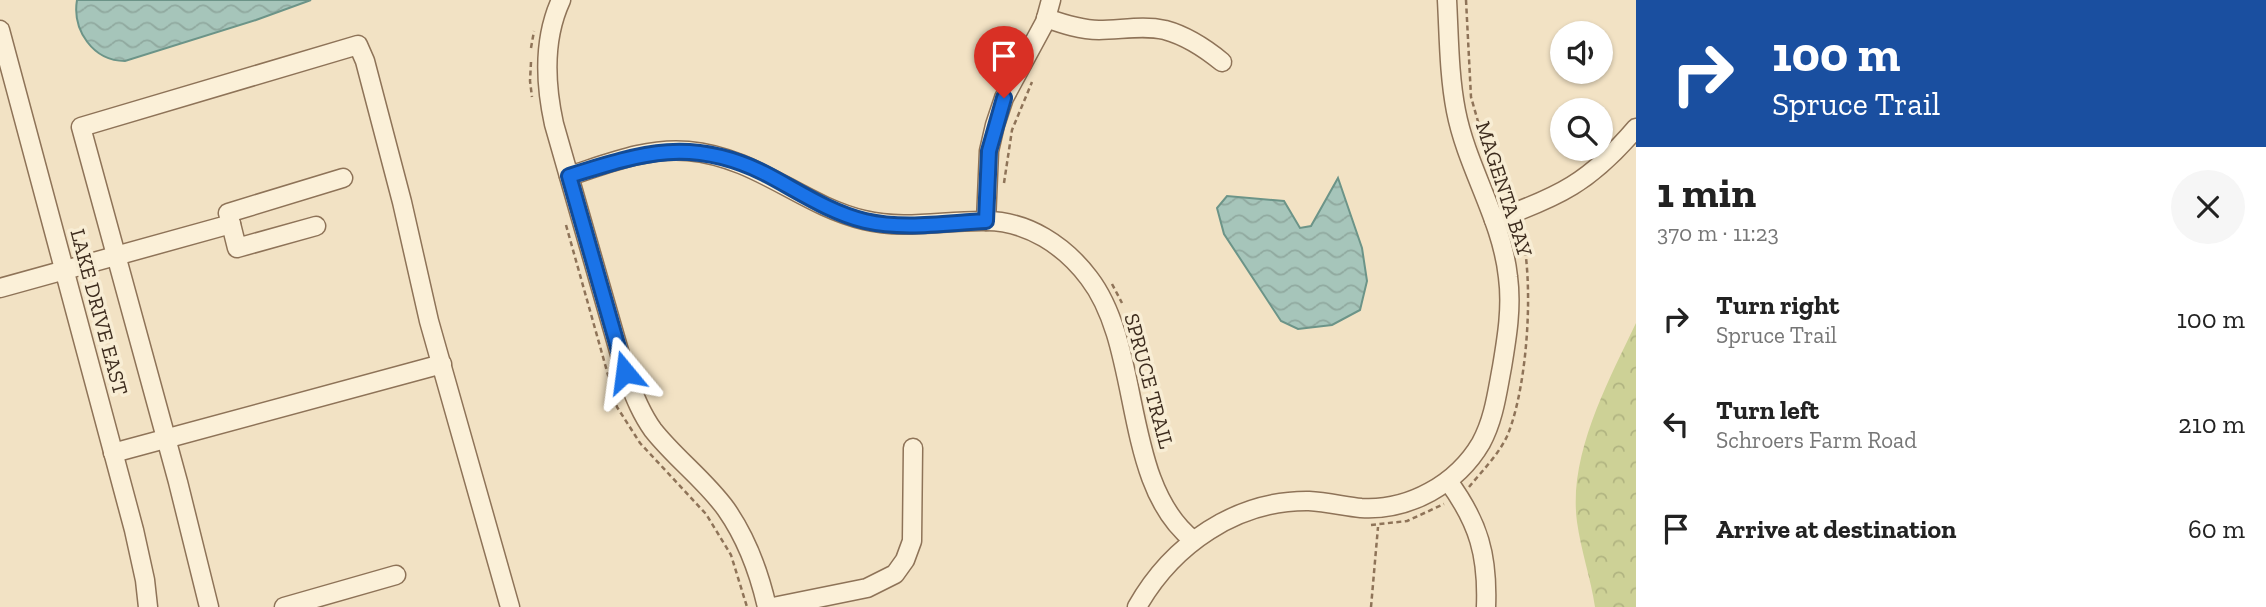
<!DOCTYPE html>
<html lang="en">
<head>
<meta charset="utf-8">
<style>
  :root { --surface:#fff; --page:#f6f6f6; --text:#222; --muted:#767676 }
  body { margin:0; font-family:"Zilla Slab",serif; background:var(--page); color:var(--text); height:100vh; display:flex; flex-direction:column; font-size:26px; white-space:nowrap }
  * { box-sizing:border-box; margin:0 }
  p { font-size:23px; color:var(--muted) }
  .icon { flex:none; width:38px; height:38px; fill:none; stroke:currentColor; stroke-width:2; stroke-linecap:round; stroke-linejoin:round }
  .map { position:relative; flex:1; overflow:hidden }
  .side { display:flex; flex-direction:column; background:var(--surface); width:630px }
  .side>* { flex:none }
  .banner { background:#1a4fa0; color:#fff; overflow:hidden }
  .tools { position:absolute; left:1550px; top:21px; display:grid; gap:14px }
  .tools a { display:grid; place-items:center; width:63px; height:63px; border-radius:50%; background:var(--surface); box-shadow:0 2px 5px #0004; font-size:35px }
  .pin { position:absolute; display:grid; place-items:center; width:60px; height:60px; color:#fff; margin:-72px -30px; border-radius:50% 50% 50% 0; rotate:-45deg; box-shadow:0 0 7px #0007 }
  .pin .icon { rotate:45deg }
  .me { position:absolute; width:77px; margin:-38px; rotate:344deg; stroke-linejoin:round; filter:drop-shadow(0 0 5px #0008) }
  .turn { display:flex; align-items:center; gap:24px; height:147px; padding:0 21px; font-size:32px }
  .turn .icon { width:91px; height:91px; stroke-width:2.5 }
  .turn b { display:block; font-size:49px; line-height:60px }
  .round { display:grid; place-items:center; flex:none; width:74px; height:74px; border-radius:37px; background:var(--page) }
  .overview { display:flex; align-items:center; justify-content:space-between; height:119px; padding:0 21px }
  h1 { font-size:42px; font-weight:700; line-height:52px }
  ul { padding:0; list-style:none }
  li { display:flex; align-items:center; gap:21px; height:105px; padding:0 21px }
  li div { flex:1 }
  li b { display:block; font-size:26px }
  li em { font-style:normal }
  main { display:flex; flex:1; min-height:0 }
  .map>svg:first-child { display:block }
  .park { fill:url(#park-crowns) }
  .water { fill:url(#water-waves); stroke:#6c9488; stroke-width:2 }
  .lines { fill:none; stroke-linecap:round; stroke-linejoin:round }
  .minor-casing { stroke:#8e7358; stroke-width:21 }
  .path { stroke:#8e7358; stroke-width:2.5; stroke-dasharray:5 3.5; stroke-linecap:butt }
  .minor { stroke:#fbf0d8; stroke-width:18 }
  .route-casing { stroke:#114b97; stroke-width:18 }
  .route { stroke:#1a73e8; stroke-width:12 }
  .labels { text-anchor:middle; stroke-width:7; stroke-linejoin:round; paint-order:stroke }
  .street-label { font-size:21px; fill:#3d2c1e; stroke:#f8edd4 }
</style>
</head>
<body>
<main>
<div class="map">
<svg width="1636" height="607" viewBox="0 0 1636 607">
  <defs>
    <pattern id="park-crowns" width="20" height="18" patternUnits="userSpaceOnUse" patternTransform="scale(1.75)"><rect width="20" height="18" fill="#cdd196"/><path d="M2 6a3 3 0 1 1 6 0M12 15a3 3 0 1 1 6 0" fill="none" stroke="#b1b481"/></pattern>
    <pattern id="water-waves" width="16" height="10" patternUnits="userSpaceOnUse" patternTransform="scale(1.75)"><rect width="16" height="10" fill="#a6c5ba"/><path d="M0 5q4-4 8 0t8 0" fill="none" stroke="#90a99f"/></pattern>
  </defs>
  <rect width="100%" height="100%" fill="#f2e2c4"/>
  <path class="park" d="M1636 323V607H1595C1591 579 1581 551 1577 522 1568 455 1608 382 1636 323Z"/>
  <g class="water">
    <path d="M77 0H311L256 20 125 61C93 61 72 30 77 0Z"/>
    <path d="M1338 178 1362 248 1367 281 1360 310 1332 325 1298 329 1281 321 1224 234 1217 208 1227 196 1284 201 1300 228 1311 226Z"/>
  </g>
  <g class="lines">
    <defs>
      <g id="minor">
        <path d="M561 0C543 39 545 83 554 124L625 372C633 392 640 412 653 430 675 458 705 480 726 509 747 539 759 572 767 607"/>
        <path d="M1046 18C1063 24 1081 30 1099 30 1121 30 1143 25 1165 30 1187 36 1205 48 1222 62"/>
        <path d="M0 30 134 530 145 580 148 607"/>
        <path d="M569 176C607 164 648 147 688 151 757 157 801 205 864 220 905 230 945 220 986 221 1028 221 1065 246 1089 278 1143 348 1121 483 1193 540"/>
        <path d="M1494 220C1559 197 1590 182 1636 128"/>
        <path d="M986 221 989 151 995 125 1004 98 1045 22 1051 0"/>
        <path d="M231 224 237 248 316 226"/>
        <path d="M0 288 231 224 228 213 343 178"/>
        <path d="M113 453 442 364"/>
        <path d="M1448 481C1479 523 1488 556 1486 607"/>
        <path d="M209 607 178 482 81 127 358 45 365 61 402 202 429 321 510 607"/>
        <path d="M284 607 396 575"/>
        <path d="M773 607 867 588 895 574 905 560 912 541 913 448"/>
        <path d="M1137 607C1172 545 1236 500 1309 501 1326 502 1344 506 1361 508 1409 511 1457 484 1481 443 1494 419 1497 393 1502 367 1507 337 1512 307 1508 277 1502 219 1467 168 1456 111 1449 75 1449 37 1447 0"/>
      </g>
    </defs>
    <use href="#minor" class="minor-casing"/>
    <g class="path">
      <path d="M1466 0 1471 97 1483 139 1509 200"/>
      <path d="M531 48 534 31"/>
      <path d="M531 62 530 81 532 97"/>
      <path d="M1004 183 1012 130 1032 82"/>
      <path d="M566 225 617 407 640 443 706 514 731 555 747 607"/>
      <path d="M1112 284 1122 303"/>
      <path d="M1469 487C1482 471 1500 453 1508 434 1528 384 1535 277 1520 225"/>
      <path d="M1371 525 1407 521 1444 504"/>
      <path d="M1371 607 1378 527"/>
    </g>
    <use href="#minor" class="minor"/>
  </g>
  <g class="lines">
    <defs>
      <path id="route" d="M625 372 569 176C642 153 691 137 764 173 797 190 828 212 865 221 904 230 946 223 986 221L989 151 1004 98"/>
    </defs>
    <use href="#route" class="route-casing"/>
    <use href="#route" class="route"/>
  </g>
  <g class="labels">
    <g class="street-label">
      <text transform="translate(1504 189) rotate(72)" y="7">MAGENTA BAY</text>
      <text transform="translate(99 312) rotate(75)" y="7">LAKE DRIVE EAST</text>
      <text transform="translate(1149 381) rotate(75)" y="7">SPRUCE TRAIL</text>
    </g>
  </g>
</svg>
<div class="tools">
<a><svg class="icon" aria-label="sound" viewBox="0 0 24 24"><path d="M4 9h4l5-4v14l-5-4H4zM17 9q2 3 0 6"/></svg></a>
<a><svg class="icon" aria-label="search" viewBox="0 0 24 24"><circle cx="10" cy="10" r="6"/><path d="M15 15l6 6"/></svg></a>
</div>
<div class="pin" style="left:1004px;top:98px;background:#d93025"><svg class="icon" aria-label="arrive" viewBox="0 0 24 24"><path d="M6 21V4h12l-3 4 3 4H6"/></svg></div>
<svg class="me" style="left:625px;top:372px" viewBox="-20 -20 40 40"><path d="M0-17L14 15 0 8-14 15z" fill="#1a73e8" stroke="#fff" stroke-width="4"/></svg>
</div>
<section class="side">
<div class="banner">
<div class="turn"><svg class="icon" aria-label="right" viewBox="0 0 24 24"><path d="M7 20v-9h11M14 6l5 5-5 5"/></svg><div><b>100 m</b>Spruce Trail</div></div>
</div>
<div class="overview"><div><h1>1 min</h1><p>370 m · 11:23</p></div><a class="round"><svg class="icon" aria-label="close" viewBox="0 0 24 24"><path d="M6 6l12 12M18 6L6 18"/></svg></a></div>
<ul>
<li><svg class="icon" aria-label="right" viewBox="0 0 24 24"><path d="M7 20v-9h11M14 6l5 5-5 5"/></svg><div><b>Turn right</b><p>Spruce Trail</p></div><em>100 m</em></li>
<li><svg class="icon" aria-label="left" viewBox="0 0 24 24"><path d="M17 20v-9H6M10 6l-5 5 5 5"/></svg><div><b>Turn left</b><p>Schroers Farm Road</p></div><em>210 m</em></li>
<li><svg class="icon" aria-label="arrive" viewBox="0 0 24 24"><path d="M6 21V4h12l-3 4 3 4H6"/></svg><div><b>Arrive at destination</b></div><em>60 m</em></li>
</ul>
</section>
</main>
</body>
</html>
